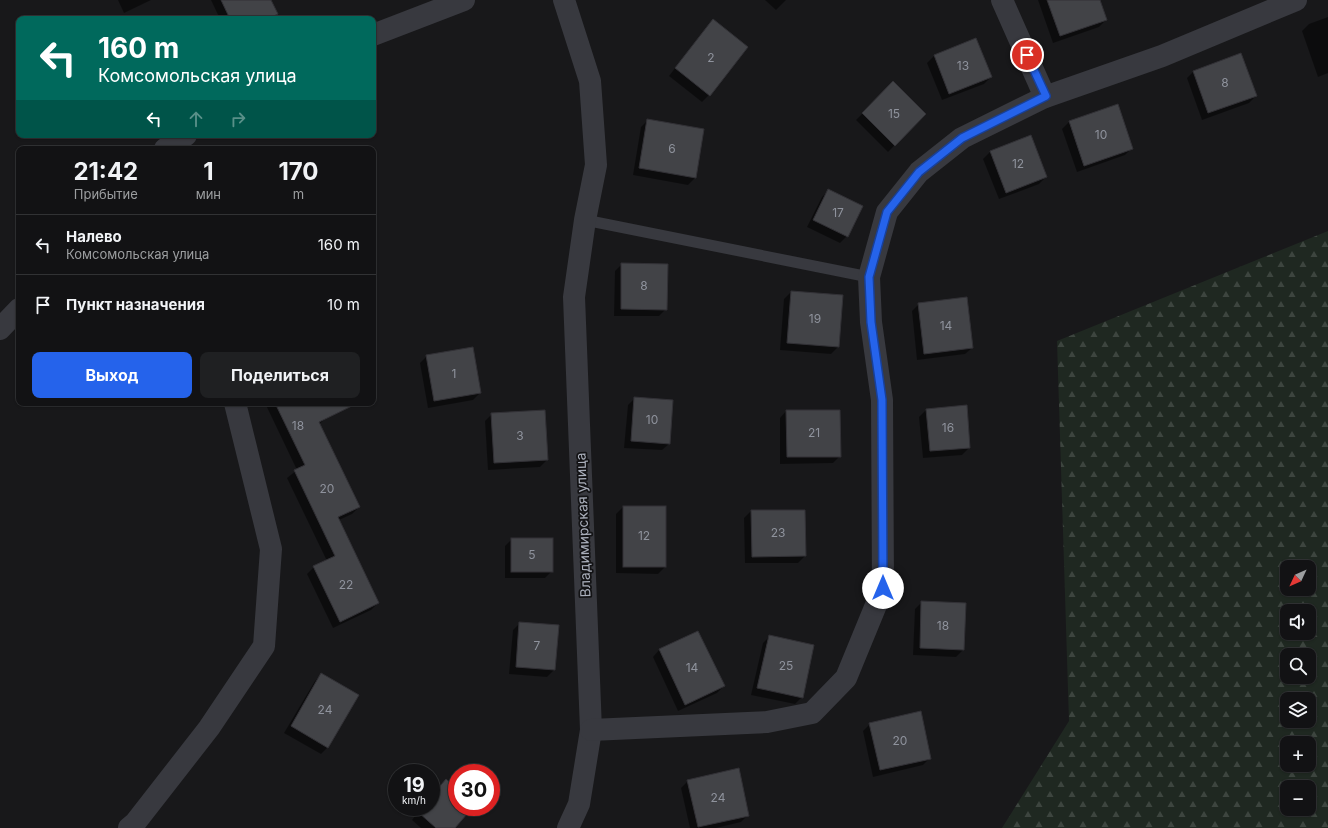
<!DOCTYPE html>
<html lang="ru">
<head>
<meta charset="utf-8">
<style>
  :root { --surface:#121214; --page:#1f2022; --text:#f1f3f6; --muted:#9c9ea0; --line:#313234; --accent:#2563eb }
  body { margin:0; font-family:Inter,sans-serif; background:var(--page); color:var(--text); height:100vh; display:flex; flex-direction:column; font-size:15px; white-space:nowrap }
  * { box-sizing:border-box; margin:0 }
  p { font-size:13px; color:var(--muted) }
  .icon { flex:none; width:22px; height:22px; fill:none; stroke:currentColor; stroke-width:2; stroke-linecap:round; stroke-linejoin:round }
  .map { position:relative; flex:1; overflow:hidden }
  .drawer { position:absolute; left:16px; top:146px; width:360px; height:260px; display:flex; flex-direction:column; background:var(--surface); border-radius:8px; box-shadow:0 1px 3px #0004,0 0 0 1px var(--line) }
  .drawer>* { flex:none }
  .banner { position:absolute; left:16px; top:16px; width:360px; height:122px; border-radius:8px; box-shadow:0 1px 3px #0004,0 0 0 1px var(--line); background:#00695c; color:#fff; overflow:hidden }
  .needle { width:26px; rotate:226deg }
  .tools { position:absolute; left:1280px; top:560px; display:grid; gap:8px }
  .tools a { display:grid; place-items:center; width:36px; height:36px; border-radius:8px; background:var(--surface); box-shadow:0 1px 3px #0004,0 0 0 1px var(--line); font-size:20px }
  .speed { position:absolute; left:388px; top:764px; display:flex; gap:8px; font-size:20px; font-weight:700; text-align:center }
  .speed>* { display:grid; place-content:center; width:52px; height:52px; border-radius:50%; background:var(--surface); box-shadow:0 1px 3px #0004,0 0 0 1px var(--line); line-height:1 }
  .speed small { font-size:10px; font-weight:400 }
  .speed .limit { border:6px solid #d22; background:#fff; color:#111 }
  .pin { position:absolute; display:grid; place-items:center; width:34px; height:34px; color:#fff; margin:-17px; border:2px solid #fff; border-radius:50%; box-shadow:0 1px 4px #0007 }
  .me { position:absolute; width:44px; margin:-22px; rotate:0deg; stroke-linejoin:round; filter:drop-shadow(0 0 3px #0008) }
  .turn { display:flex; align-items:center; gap:14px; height:84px; padding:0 16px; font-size:18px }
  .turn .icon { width:52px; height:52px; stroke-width:2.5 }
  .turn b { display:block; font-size:28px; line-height:34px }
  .lanes { display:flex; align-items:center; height:38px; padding:0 16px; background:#0003; justify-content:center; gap:20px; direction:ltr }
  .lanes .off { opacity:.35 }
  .eta { display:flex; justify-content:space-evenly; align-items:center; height:68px; text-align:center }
  .eta b { font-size:24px; font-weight:700; line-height:28px }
  .primary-button { display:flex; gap:8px; margin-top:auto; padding:8px 16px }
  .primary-button a { flex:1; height:46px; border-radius:8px; background:var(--accent); color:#fff; font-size:16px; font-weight:700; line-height:46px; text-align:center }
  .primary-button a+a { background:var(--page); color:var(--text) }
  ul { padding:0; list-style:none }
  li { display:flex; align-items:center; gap:12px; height:60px; padding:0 16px; border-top:1px solid var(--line) }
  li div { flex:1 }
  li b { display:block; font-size:15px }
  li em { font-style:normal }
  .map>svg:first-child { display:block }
  .forest { fill:url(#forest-firs); fill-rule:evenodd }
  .shadow { fill:#0007 }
  .building { fill:#424347; stroke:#323136 }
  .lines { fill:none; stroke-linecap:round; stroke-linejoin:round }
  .lane { stroke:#38393f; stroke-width:11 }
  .street { stroke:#38393f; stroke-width:22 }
  .route-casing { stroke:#184099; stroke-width:10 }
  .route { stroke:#2563eb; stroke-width:7 }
  .labels { text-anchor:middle; stroke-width:3.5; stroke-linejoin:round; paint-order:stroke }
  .number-label { font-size:12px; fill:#8f939d }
  .street-label { font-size:14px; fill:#a9aeba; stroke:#131315 }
</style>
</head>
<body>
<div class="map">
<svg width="1328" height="828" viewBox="0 0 1328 828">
  <defs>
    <pattern id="forest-firs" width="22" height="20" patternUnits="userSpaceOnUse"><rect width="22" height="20" fill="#1f2821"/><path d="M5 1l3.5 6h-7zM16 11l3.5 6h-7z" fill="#3d453f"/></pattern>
  </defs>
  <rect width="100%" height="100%" fill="#18181a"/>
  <path class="forest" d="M1328 231V828H1002L1069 721 1057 341ZM1287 567H1309V589H1287ZM1287 611H1309V633H1287ZM1287 655H1309V677H1287ZM1287 699H1309V721H1287ZM1287 743H1309V765H1287ZM1287 787H1309V809H1287Z"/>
  <g class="shadow">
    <path d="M118 0H151L124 13Z"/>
    <path d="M211 0H270L277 14 272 19H220Z"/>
    <path d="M765 0H786L776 10Z"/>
    <path d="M1038 0H1099L1106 20 1099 27 1053 43Z"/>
    <path d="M1328 17V73L1318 77 1302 31 1309 24Z"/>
    <path d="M713 21 709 95 702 102 669 76 706 28Z"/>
    <path d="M976 39 991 77 984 84 942 100 927 63 934 56Z"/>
    <path d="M1194 71 1256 96 1249 103 1202 120 1187 78Z"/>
    <path d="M893 83 925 114 888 152 856 120Z"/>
    <path d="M648 120 695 178 688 185 633 175 641 127Z"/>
    <path d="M1069 122 1132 148 1125 155 1077 172 1062 129Z"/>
    <path d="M1030 137 1046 177 1039 184 999 199 983 159 990 152Z"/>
    <path d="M829 190 847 236 840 243 807 227 822 197Z"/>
    <path d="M622 264 666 309 659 316H614L615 271Z"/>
    <path d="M791 292 842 295 838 347 831 354 780 350 784 299Z"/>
    <path d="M919 304 972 348 965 354 917 360 912 311Z"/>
    <path d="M427 356 480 393 473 400 428 408 420 363Z"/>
    <path d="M635 398 669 444 662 450 624 448 628 405Z"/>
    <path d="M265 403H322L329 416 319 424 359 507 352 514 339 520 378 603 371 610 333 628 307 574 314 567 327 561 287 478 297 470Z"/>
    <path d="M926 410 969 448 962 455 923 458 919 417Z"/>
    <path d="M786 411 840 456 833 463 780 464V418Z"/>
    <path d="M492 414 547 460 540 467 488 470 485 421Z"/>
    <path d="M623 507 665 567 658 574 616 573V514Z"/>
    <path d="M751 511 805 556 798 563H745L744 518Z"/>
    <path d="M512 539 552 571 545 578H505V546Z"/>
    <path d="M922 602 963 650 956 657 913 655 915 609Z"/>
    <path d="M520 623 554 670 547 677 509 674 513 630Z"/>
    <path d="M698 632 724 686 717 693 678 711 653 657 659 650Z"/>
    <path d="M770 636 802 697 795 704 751 695 763 643Z"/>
    <path d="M322 674 328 747 321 754 284 733 315 681Z"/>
    <path d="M870 724 930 758 923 765 873 777 863 731Z"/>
    <path d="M446 781 457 790V807H472L454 828H421L412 820 422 807H431V797Z"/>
    <path d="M688 781 748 815 741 822 716 828H690L681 788Z"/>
  </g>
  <g class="building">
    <path d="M221 0H271L278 14 267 19H230Z"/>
    <path d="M1047 0H1100L1107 20 1060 36Z"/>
    <path d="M713 19 748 47 710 96 675 68Z"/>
    <path d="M976 38 992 77 949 94 934 55Z"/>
    <path d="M1241 53 1257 96 1208 113 1193 71Z"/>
    <path d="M893 81 926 114 895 146 862 113Z"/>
    <path d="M1118 104 1133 149 1084 166 1069 121Z"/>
    <path d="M647 119 704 129 696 178 639 168Z"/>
    <path d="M1031 135 1047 177 1006 193 990 151Z"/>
    <path d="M828 189 863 206 848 237 813 220Z"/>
    <path d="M621 263 668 264 667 310 621 309Z"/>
    <path d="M791 291 843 295 839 347 787 343Z"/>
    <path d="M967 297 973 348 924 354 918 303Z"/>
    <path d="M473 347 481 393 434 401 426 355Z"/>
    <path d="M634 397 673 400 670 444 631 441Z"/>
    <path d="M275 403H358L319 422 360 507 338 517 379 603 340 622 313 566 335 556 294 470 305 465Z"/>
    <path d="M967 405 970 448 930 451 926 409Z"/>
    <path d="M545 410 548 460 494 463 491 413Z"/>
    <path d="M786 410H840L841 457H787Z"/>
    <rect x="623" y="506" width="43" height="61"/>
    <path d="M751 510H805L806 556 752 557Z"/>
    <rect x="511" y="538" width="42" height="34"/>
    <path d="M921 601 966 603 964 650 920 648Z"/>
    <path d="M519 622 559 625 555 670 516 667Z"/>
    <path d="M698 631 725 686 685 705 659 649Z"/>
    <path d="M769 635 814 645 803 698 757 688Z"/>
    <path d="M321 673 359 695 328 748 291 726Z"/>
    <path d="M921 711 931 759 880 770 869 723Z"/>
    <path d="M739 768 749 816 698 827 687 780Z"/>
    <path d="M446 779 457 789V807H473L455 828H436L418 812 422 807H431V797Z"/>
  </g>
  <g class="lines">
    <path class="lane" d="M585 220 869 277"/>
    <g class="street">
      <path d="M564 0 590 81 596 165 585 220 574 297 591 730 579 804 568 828"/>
      <path d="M1002 0 1045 97"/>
      <path d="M373 35 464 0"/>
      <path d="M165 149 186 135"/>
      <path d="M0 329 19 309"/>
      <path d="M591 730 767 722 812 713 846 678 883 588 882 400 871 322 869 277 887 212 919 172 962 138 1045 97 1162 56 1296 0"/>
      <path d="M129 828 135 823 209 728 264 646 271 549 235 403"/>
    </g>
  </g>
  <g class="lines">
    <defs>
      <path id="route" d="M883 588 882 400 871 322 869 277 887 212 919 172 962 138 1046 96 1027 55"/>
    </defs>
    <use href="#route" class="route-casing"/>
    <use href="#route" class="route"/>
  </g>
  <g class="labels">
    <g class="number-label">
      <text x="711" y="62">2</text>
      <text x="963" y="70">13</text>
      <text x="1225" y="87">8</text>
      <text x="894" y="118">15</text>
      <text x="1101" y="139">10</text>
      <text x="672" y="153">6</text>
      <text x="1018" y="168">12</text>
      <text x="838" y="217">17</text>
      <text x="644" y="290">8</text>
      <text x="815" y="323">19</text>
      <text x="946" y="330">14</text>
      <text x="454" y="378">1</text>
      <text x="652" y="424">10</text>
      <text x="298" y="430">18</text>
      <text x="948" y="432">16</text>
      <text x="814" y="437">21</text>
      <text x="520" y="440">3</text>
      <text x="327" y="493">20</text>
      <text x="778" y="537">23</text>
      <text x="644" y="540">12</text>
      <text x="532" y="559">5</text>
      <text x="346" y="589">22</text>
      <text x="943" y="630">18</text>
      <text x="537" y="650">7</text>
      <text x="786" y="670">25</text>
      <text x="692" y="672">14</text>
      <text x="325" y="714">24</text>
      <text x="900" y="745">20</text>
      <text x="718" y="802">24</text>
    </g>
    <g class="street-label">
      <text transform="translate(583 525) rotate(-92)" y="5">Владимирская улица</text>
    </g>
  </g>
</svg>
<div class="tools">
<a><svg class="needle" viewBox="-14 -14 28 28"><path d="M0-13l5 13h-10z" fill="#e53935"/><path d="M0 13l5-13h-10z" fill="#9c9ea0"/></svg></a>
<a><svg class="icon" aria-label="sound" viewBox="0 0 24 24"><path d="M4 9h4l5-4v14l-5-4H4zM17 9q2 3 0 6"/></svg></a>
<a><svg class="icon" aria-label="search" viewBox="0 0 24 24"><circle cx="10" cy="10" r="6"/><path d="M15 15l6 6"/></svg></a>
<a><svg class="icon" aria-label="layers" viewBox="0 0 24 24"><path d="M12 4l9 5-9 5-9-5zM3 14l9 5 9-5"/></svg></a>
<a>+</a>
<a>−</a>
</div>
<div class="speed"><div>19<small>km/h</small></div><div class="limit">30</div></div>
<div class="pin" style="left:1027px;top:55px;background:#d93025"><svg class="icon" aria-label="arrive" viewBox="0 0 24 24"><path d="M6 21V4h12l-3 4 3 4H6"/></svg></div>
<svg class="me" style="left:883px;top:588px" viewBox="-20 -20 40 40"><circle r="19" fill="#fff"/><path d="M0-13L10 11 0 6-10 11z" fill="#2563eb"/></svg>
<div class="banner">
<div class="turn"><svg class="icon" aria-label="left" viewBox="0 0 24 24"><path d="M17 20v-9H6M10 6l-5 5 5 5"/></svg><div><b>160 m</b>Комсомольская улица</div></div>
<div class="lanes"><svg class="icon" aria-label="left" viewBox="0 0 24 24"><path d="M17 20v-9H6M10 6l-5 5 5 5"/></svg><svg class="icon off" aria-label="ahead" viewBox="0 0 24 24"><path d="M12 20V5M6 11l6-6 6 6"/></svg><svg class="icon off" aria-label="right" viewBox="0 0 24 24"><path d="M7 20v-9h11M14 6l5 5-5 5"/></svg></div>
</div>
<section class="drawer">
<div class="eta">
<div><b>21:42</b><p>Прибытие</p></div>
<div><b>1</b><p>мин</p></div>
<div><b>170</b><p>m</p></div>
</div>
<ul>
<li><svg class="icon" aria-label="left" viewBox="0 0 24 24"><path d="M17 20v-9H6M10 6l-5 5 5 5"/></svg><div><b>Налево</b><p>Комсомольская улица</p></div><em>160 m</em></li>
<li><svg class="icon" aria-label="arrive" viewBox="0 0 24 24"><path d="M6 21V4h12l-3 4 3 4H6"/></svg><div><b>Пункт назначения</b></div><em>10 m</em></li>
</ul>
<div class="primary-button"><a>Выход</a><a>Поделиться</a></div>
</section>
</div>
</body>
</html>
